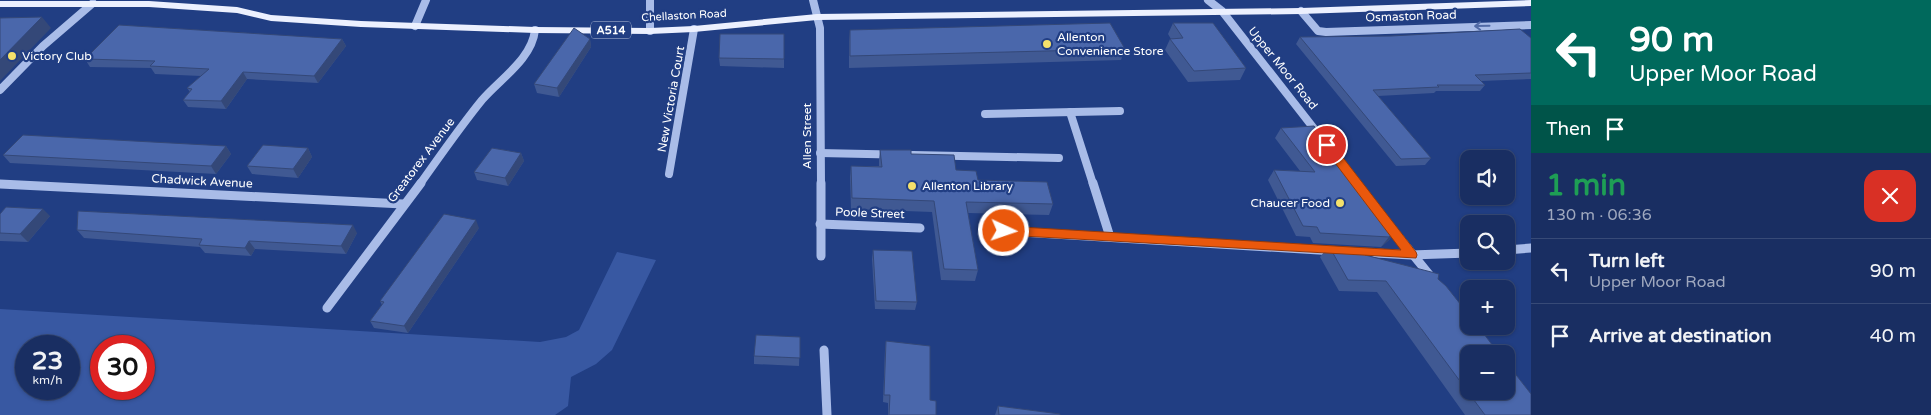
<!DOCTYPE html>
<html lang="en">
<head>
<meta charset="utf-8">
<style>
  :root { --surface:#192e62; --page:#223668; --text:#f1f3f6; --muted:#9fa8be; --line:#374a77 }
  body { margin:0; font-family:"Varela Round",sans-serif; background:var(--page); color:var(--text); height:100vh; display:flex; flex-direction:column; font-size:19px; white-space:nowrap }
  * { box-sizing:border-box; margin:0 }
  p { font-size:16px; color:var(--muted) }
  .icon { flex:none; width:28px; height:28px; fill:none; stroke:currentColor; stroke-width:2; stroke-linecap:round; stroke-linejoin:round }
  .map { position:relative; flex:1; overflow:hidden }
  .panel { display:flex; flex-direction:column; background:var(--surface); width:400px }
  .panel>* { flex:none }
  .hud { background:#00695c; color:#fff; overflow:hidden }
  .tools { position:absolute; left:1460px; top:150px; display:grid; gap:10px }
  .tools a { display:grid; place-items:center; width:55px; height:55px; border-radius:10px; background:var(--surface); box-shadow:0 1px 4px #0004,0 0 0 1px var(--line); font-size:25px }
  .speed { position:absolute; left:15px; top:335px; display:flex; gap:10px; font-size:25px; font-weight:700; text-align:center }
  .speed>* { display:grid; place-content:center; width:65px; height:65px; border-radius:50%; background:var(--surface); box-shadow:0 1px 4px #0004,0 0 0 1px var(--line); line-height:1 }
  .speed small { font-size:12px; font-weight:400 }
  .speed .limit { border:8px solid #d22; background:#fff; color:#111 }
  .pin { position:absolute; display:grid; place-items:center; width:42px; height:42px; color:#fff; margin:-21px; border:2px solid #fff; border-radius:50%; box-shadow:0 1px 5px #0007 }
  .me { position:absolute; width:55px; margin:-28px; rotate:93deg; stroke-linejoin:round; filter:drop-shadow(0 0 4px #0008) }
  .turn { display:flex; align-items:center; gap:18px; height:105px; padding:0 15px; font-size:22px }
  .turn .icon { width:65px; height:65px; stroke-width:2.5 }
  .turn b { display:block; font-size:35px; line-height:42px }
  .then { display:flex; align-items:center; height:48px; padding:0 15px; background:#0003; gap:10px; font-size:19px }
  .round { display:grid; place-items:center; flex:none; width:52px; height:52px; border-radius:15px; background:var(--page) }
  .summary { display:flex; align-items:center; justify-content:space-between; height:85px; padding:0 15px }
  h1 { font-size:30px; font-weight:800; line-height:38px; color:#1e9e55 }
  ul { padding:0; list-style:none }
  li { display:flex; align-items:center; gap:15px; height:65px; padding:0 15px; border-top:1px solid var(--line) }
  li div { flex:1 }
  li b { display:block; font-size:19px }
  li em { font-style:normal }
  main { display:flex; flex:1; min-height:0 }
  .map>svg:first-child { display:block }
  .green { fill:#3858a2; fill-rule:evenodd }
  .lines { fill:none; stroke-linecap:round; stroke-linejoin:round }
  .minor-far1 { stroke:#a9bce8; stroke-width:8 }
  .minor { stroke:#a9bce8; stroke-width:9 }
  .major { fill:#ecf0fe; fill-rule:evenodd }
  .wall { fill:#405993 }
  .shaded-wall { fill:#344878 }
  .building { fill:#4a67ab; stroke:#344878 }
  .oneway { stroke:#516aa6 }
  .route { fill:#ea580c; stroke:#983908 }
  .poi-dot { fill:#f5e16b; stroke:#213e83; stroke-width:2 }
  .labels { text-anchor:middle; stroke-width:4.5; stroke-linejoin:round; paint-order:stroke }
  .far-street-label { font-size:11px; fill:#fff; stroke:#213e83 }
  .shield { fill:#213e83; stroke:#bcc5da; stroke-width:1 }
  .shield-label { font-size:11px; font-weight:bold; fill:#fff }
  .street-label { font-size:12px; fill:#fff; stroke:#213e83 }
  .poi-label { font-size:12px; fill:#fff; stroke:#213e83; text-anchor:start }
</style>
</head>
<body>
<main>
<div class="map">
<svg width="1531" height="415" viewBox="0 0 1531 415">
  <rect width="100%" height="100%" fill="#213e83"/>
  <path class="green" d="M617 252 656 260 612 350 596 364 571 377 568 406 555 415H0V309L540 342 566 337 579 330ZM26 346H69V389H26ZM101 346H144V389H101Z"/>
  <g class="lines">
    <g class="minor-far1">
      <path d="M650 0V31"/>
      <path d="M813 0 820 28 821 184"/>
      <path d="M1208 0 1222 11 1319 135"/>
      <path d="M1301 11 1318 31 1326 32 1531 25"/>
      <path d="M415 26 426 0"/>
      <path d="M0 90 43 46 93 3"/>
      <path d="M1070 112 1093 184"/>
      <path d="M985 114 1120 111"/>
      <path d="M820 153 1059 158"/>
      <path d="M669 174 694 29"/>
      <path d="M420 184C440 156 460 127 482 100 500 79 532 59 535 30"/>
    </g>
    <g class="minor">
      <path d="M821 183V256"/>
      <path d="M1093 183 1110 237"/>
      <path d="M0 184 403 204"/>
      <path d="M820 224 920 228"/>
      <path d="M1388 224 1432 278"/>
      <path d="M1004 231 1335 251"/>
      <path d="M1506 250 1531 248"/>
      <path d="M1358 252 1411 255 1469 253"/>
      <path d="M327 308 421 183"/>
      <path d="M824 350 827 415"/>
    </g>
    <path class="major" d="M1531 0V6L1301 14 817 20 694 32 650 34 535 33 361 27 271 21 237 13 149 7H0V1H149L237 7 271 15 361 21 535 27 650 28 694 26 817 14 1301 8Z"/>
  </g>
  <g class="wall">
    <path d="M1173 23 1246 68 1240 80 1188 82 1165 50 1170 39H1171L1168 34Z"/>
    <path d="M850 30 1125 49 1121 60 849 68V41Z"/>
    <path d="M784 34V68L720 66 719 58Z"/>
    <path d="M1300 37 1531 38V79L1481 81 1485 85 1480 91H1436L1434 93 1378 96 1431 158 1425 165 1396 166 1296 44Z"/>
    <path d="M342 39 346 46 318 83 247 79 226 109 188 107 183 100 190 92 187 88 201 76 155 74 151 68 90 67 85 59Z"/>
    <path d="M590 39 591 47 559 97 537 93 534 84Z"/>
    <path d="M1281 128 1397 230 1389 240 1381 247 1313 243 1310 237 1296 236 1268 180 1274 170 1300 171 1275 138Z"/>
    <path d="M226 146 231 154 216 174 10 163 3 155Z"/>
    <path d="M308 148 312 157 298 178 252 174 247 166Z"/>
    <path d="M880 150 911 154 956 170 978 180 1053 204 1049 215 968 213 978 270 975 281 941 280 932 212 851 209 850 177 851 166H879V160Z"/>
    <path d="M521 153 524 161 508 186 477 180 474 172Z"/>
    <path d="M0 214 50 216 28 242 0 241Z"/>
    <path d="M479 228 408 333 374 328 370 321 382 305 380 301Z"/>
    <path d="M77 230 357 233 346 254 255 249 251 256 205 253 200 247 84 238Z"/>
    <path d="M1329 246 1368 255 1438 279 1531 415H1465L1377 292 1339 291 1320 257Z"/>
    <path d="M873 250 917 302 915 310 875 309 872 259Z"/>
    <path d="M800 337 799 366 754 364V356Z"/>
    <path d="M886 341 930 400 936 415H888V403L883 402 885 349Z"/>
    <path d="M998 406 1060 415H995Z"/>
  </g>
  <g class="shaded-wall">
    <path d="M42 17 51 28 0 81V60Z"/>
    <path d="M342 39 346 46 318 83 314 76Z"/>
    <path d="M590 39 591 47 559 97 557 88Z"/>
    <path d="M243 72 247 79 226 109 221 101Z"/>
    <path d="M226 146 231 154 216 174 211 166Z"/>
    <path d="M308 148 312 157 298 178 293 169Z"/>
    <path d="M521 153 524 161 508 186 505 178Z"/>
    <path d="M43 209 50 216 28 242 20 234Z"/>
    <path d="M476 220 479 228 408 333 404 326Z"/>
    <path d="M353 225 357 233 346 254 341 246Z"/>
    <path d="M1397 230 1389 240 1381 247 1389 237Z"/>
    <path d="M249 241 255 249 251 256 245 248Z"/>
    <path d="M1374 248 1365 259V255Z"/>
  </g>
  <g class="building">
    <path d="M42 17 0 60V18Z"/>
    <path d="M1110 23 1125 49 850 56V30Z"/>
    <path d="M1173 23H1213L1246 68 1194 71 1170 39 1183 38Z"/>
    <path d="M119 25 342 39 314 76 243 72 221 101 183 100 192 89 187 88 209 69 150 66 155 61 85 59Z"/>
    <path d="M574 28 590 39 557 88 534 84Z"/>
    <path d="M1520 29 1531 38V73L1475 75 1485 85H1437L1439 87 1373 90 1431 158 1401 159 1300 37 1391 36Z"/>
    <path d="M720 34H784V59L719 58Z"/>
    <path d="M1314 126 1397 230 1389 237 1320 233 1317 227 1303 226 1274 170 1315 172 1281 128Z"/>
    <path d="M23 135 226 146 211 166 3 155Z"/>
    <path d="M263 145 308 148 293 169 247 166Z"/>
    <path d="M492 148 521 153 505 178 474 172Z"/>
    <path d="M880 150H911V154L954 155 956 170 976 171 978 180 1047 182 1053 204 966 202 978 270 944 269 934 201 852 198 851 166 882 167Z"/>
    <path d="M6 207 43 209 20 234 0 233V214Z"/>
    <path d="M78 211 353 225 341 246 249 241 245 248 199 245 202 239 77 230Z"/>
    <path d="M444 214 476 220 404 326 370 321 384 302 380 301Z"/>
    <path d="M1329 246 1374 248 1365 255 1439 274 1438 279 1446 286 1469 315V326H1478L1499 354H1469V391H1506V362L1531 394V415H1485L1386 281 1348 280Z"/>
    <path d="M873 250 912 251 917 302 876 301Z"/>
    <path d="M756 335 800 337V358L754 356Z"/>
    <path d="M886 341 930 346V400L936 401V415H889L890 395H884Z"/>
    <path d="M998 406 1060 414V415H999Z"/>
  </g>
  <defs><path id="oneway-shaft" d="M-6 0H5M1.5-3L5.5 0L1.5 3" fill="none" stroke-width="1.6" stroke-linecap="round" stroke-linejoin="round" transform="scale(1.25)"/></defs>
  <use class="oneway" href="#oneway-shaft" transform="translate(1482 26) rotate(179)"/>
  <path class="route" d="M1327 141 1331 142 1416 252 1417 255 1416 258 1004 235 998 231 1004 226 1401 250 1323 147 1322 145Z"/>
  <g class="poi-dot">
    <circle cx="1047" cy="44" r="5"/>
    <circle cx="12" cy="56" r="5"/>
    <circle cx="912" cy="186" r="5"/>
    <circle cx="1340" cy="203" r="5"/>
  </g>
  <g class="labels">
    <g class="far-street-label">
      <text transform="translate(684 15) rotate(-3)" y="4">Chellaston Road</text>
    </g>
    <rect class="shield" x="591" y="21.5" width="40" height="17" rx="4"/>
    <g class="shield-label">
      <text x="611" y="34">A514</text>
    </g>
    <g class="street-label">
      <text transform="translate(1411 16) rotate(-2)" y="4">Osmaston Road</text>
      <text transform="translate(1283 68) rotate(51)" y="4">Upper Moor Road</text>
      <text transform="translate(671 99) rotate(-80)" y="4">New Victoria Court</text>
      <text transform="translate(807 136) rotate(-90)" y="4">Allen Street</text>
      <text transform="translate(421 160) rotate(-53)" y="4">Greatorex Avenue</text>
      <text transform="translate(202 181) rotate(3)" y="4">Chadwick Avenue</text>
      <text transform="translate(870 213) rotate(2)" y="4">Poole Street</text>
    </g>
    <g class="poi-label">
      <text x="1057" y="41">Allenton<tspan x="1057" dy="14">Convenience Store</tspan></text>
      <text x="22" y="60">Victory Club</text>
      <text x="922" y="190">Allenton Library</text>
      <text x="1330" y="207" text-anchor="end">Chaucer Food</text>
    </g>
  </g>
</svg>
<div class="tools">
<a><svg class="icon" aria-label="sound" viewBox="0 0 24 24"><path d="M4 9h4l5-4v14l-5-4H4zM17 9q2 3 0 6"/></svg></a>
<a><svg class="icon" aria-label="search" viewBox="0 0 24 24"><circle cx="10" cy="10" r="6"/><path d="M15 15l6 6"/></svg></a>
<a>+</a>
<a>−</a>
</div>
<div class="speed"><div>23<small>km/h</small></div><div class="limit">30</div></div>
<div class="pin" style="left:1327px;top:145px;background:#d93025"><svg class="icon" aria-label="arrive" viewBox="0 0 24 24"><path d="M6 21V4h12l-3 4 3 4H6"/></svg></div>
<svg class="me" style="left:1004px;top:231px" viewBox="-20 -20 40 40"><circle r="17" fill="#ea580c" stroke="#fff" stroke-width="3"/><path d="M0-11L8 9 0 5-8 9z" fill="#fff"/></svg>
</div>
<section class="panel">
<div class="hud">
<div class="turn"><svg class="icon" aria-label="left" viewBox="0 0 24 24"><path d="M17 20v-9H6M10 6l-5 5 5 5"/></svg><div><b>90 m</b>Upper Moor Road</div></div>
<div class="then">Then<svg class="icon" aria-label="arrive" viewBox="0 0 24 24"><path d="M6 21V4h12l-3 4 3 4H6"/></svg></div>
</div>
<div class="summary"><div><h1>1 min</h1><p>130 m · 06:36</p></div><a class="round" style="background:#d93025;color:#fff"><svg class="icon" aria-label="close" viewBox="0 0 24 24"><path d="M6 6l12 12M18 6L6 18"/></svg></a></div>
<ul>
<li><svg class="icon" aria-label="left" viewBox="0 0 24 24"><path d="M17 20v-9H6M10 6l-5 5 5 5"/></svg><div><b>Turn left</b><p>Upper Moor Road</p></div><em>90 m</em></li>
<li><svg class="icon" aria-label="arrive" viewBox="0 0 24 24"><path d="M6 21V4h12l-3 4 3 4H6"/></svg><div><b>Arrive at destination</b></div><em>40 m</em></li>
</ul>
</section>
</main>
</body>
</html>
